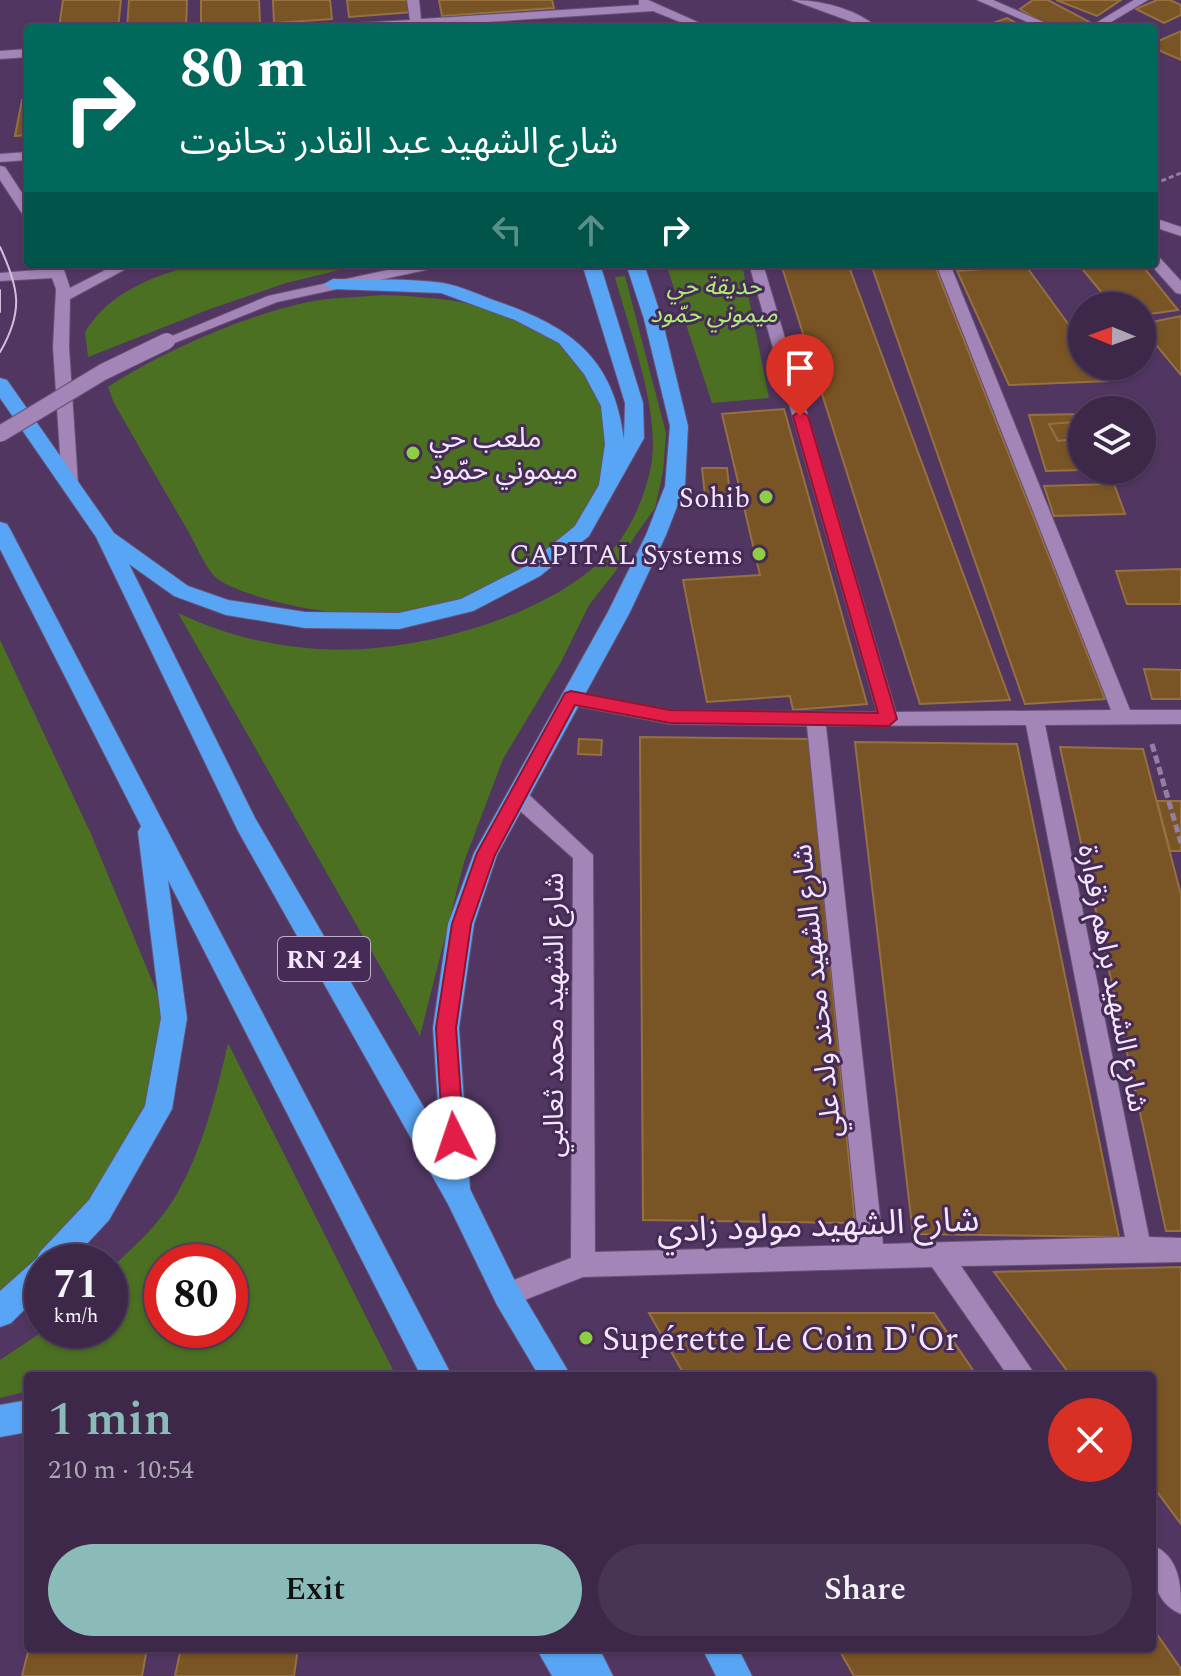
<!DOCTYPE html>
<html lang="en">
<head>
<meta charset="utf-8">
<style>
  :root { --surface:#3d284a; --page:#483454; --text:#f1f3f6; --muted:#ada6b5; --line:#564462; --accent:#8bbbb9 }
  body { margin:0; font-family:Spectral,"Noto Sans Arabic",serif; background:var(--page); color:var(--text); height:100vh; display:flex; flex-direction:column; font-size:30px; white-space:nowrap }
  * { box-sizing:border-box; margin:0 }
  p { font-size:26px; color:var(--muted) }
  .icon { flex:none; width:44px; height:44px; fill:none; stroke:currentColor; stroke-width:2; stroke-linecap:round; stroke-linejoin:round }
  .map { position:relative; flex:1; overflow:hidden }
  .side { position:absolute; left:24px; top:1372px; width:1132px; height:280px; display:flex; flex-direction:column; background:var(--surface); border-radius:8px; box-shadow:0 2px 6px #0004,0 0 0 2px var(--line) }
  .side>* { flex:none }
  .banner { position:absolute; left:24px; top:24px; width:1134px; height:244px; border-radius:8px; box-shadow:0 2px 6px #0004,0 0 0 2px var(--line); background:#00695c; color:#fff; overflow:hidden }
  .needle { width:52px; rotate:271deg }
  .tools { position:absolute; left:1068px; top:292px; display:grid; gap:16px }
  .tools a { display:grid; place-items:center; width:88px; height:88px; border-radius:50%; background:var(--surface); box-shadow:0 2px 6px #0004,0 0 0 2px var(--line); font-size:40px }
  .speed { position:absolute; left:24px; top:1244px; display:flex; gap:16px; font-size:40px; font-weight:700; text-align:center }
  .speed>* { display:grid; place-content:center; width:104px; height:104px; border-radius:50%; background:var(--surface); box-shadow:0 2px 6px #0004,0 0 0 2px var(--line); line-height:1 }
  .speed small { font-size:20px; font-weight:400 }
  .speed .limit { border:12px solid #d22; background:#fff; color:#111 }
  .pin { position:absolute; display:grid; place-items:center; width:68px; height:68px; color:#fff; margin:-82px -34px; border-radius:50% 50% 50% 0; rotate:-45deg; box-shadow:0 0 8px #0007 }
  .pin .icon { rotate:45deg }
  .me { position:absolute; width:88px; margin:-44px; rotate:356deg; stroke-linejoin:round; filter:drop-shadow(0 0 6px #0008) }
  .turn { display:flex; align-items:center; gap:28px; height:168px; padding:0 24px; font-size:36px }
  .turn .icon { width:104px; height:104px; stroke-width:2.5 }
  .turn b { display:block; font-size:56px; line-height:68px }
  .lanes { display:flex; align-items:center; height:76px; padding:0 24px; background:#0003; justify-content:center; gap:40px; direction:ltr }
  .lanes .off { opacity:.35 }
  .round { display:grid; place-items:center; flex:none; width:84px; height:84px; border-radius:42px; background:var(--page) }
  .summary { display:flex; align-items:center; justify-content:space-between; height:136px; padding:0 24px }
  h1 { font-size:48px; font-weight:600; line-height:60px; color:var(--accent) }
  .primary-button { display:flex; gap:16px; margin-top:auto; padding:16px 24px }
  .primary-button a { flex:1; height:92px; border-radius:48px; background:var(--accent); color:#111; font-size:32px; font-weight:600; line-height:92px; text-align:center }
  .primary-button a+a { background:var(--page); color:var(--text) }
  .map>svg:first-child { display:block }
  .green { fill:#4b7021; fill-rule:evenodd }
  .building { fill:#795425; stroke:#967041; stroke-width:2 }
  .lines { fill:none; stroke-linecap:round; stroke-linejoin:round }
  .street-casing { stroke:#675176; stroke-width:2 }
  .secondary-casing { stroke:#675176; stroke-width:2 }
  .highway-casing { stroke:#675176; stroke-width:2 }
  .path-far1 { stroke:#947fa2; stroke-width:3; stroke-dasharray:5 3; stroke-linecap:butt }
  .path { stroke:#947fa2; stroke-width:5; stroke-dasharray:8 4; stroke-linecap:butt }
  .street { fill:#a385b7; fill-rule:evenodd }
  .secondary { fill:#a385b7; fill-rule:evenodd }
  .highway { fill:#58a5f6; fill-rule:evenodd }
  .tram { stroke:#d0c0db; stroke-width:2 }
  .secondary-bridge-casing { stroke:#675176; stroke-width:18; stroke-linecap:butt }
  .secondary-bridge { stroke:#a385b7; stroke-width:16 }
  .route { fill:#e11d48; stroke:#92132f; stroke-width:2 }
  .poi-dot { fill:#8dce44; stroke:#462b57; stroke-width:3 }
  .labels { text-anchor:middle; stroke-width:6; stroke-linejoin:round; paint-order:stroke }
  .far-park-label { font-size:24px; font-style:italic; fill:#b0eb77; stroke:#462b57 }
  .shield { fill:#462b57; stroke:#c0afcb; stroke-width:2 }
  .shield-label { font-size:26px; font-weight:bold; fill:#f4e7fd }
  .poi-label { font-size:28px; fill:#f4e7fd; stroke:#462b57; text-anchor:end }
  .street-label { font-size:28px; fill:#f4e7fd; stroke:#462b57 }
  .near-street-label { font-size:34px; fill:#f4e7fd; stroke:#462b57 }
  .near-poi-label { font-size:34px; fill:#f4e7fd; stroke:#462b57; text-anchor:start }
</style>
</head>
<body>
<div class="map">
<svg width="1181" height="1676" viewBox="0 0 1181 1676">
  <rect width="100%" height="100%" fill="#513662"/>
  <g class="green">
    <path d="M198 264H364L286 283 210 309 88 357 85 332C109 292 155 275 198 264Z"/>
    <path d="M666 264H742L769 398 712 403Z"/>
    <path d="M625 276 666 433 663 472 655 508 635 536 615 572 589 605 561 662 503 759 464 862 420 1036 178 613C223 634 269 646 318 649 409 656 559 617 618 543 634 522 646 492 651 466 661 412 629 330 615 277Z"/>
    <path d="M382 295C443 297 518 304 565 348 579 360 586 377 594 393 653 505 513 594 419 612 390 617 357 613 328 611 304 610 231 593 214 576 203 563 195 543 187 529 162 487 138 445 114 403L108 387C162 351 256 310 320 300 341 297 362 297 382 295Z"/>
    <path d="M0 640 91 834 163 1007 151 1096 110 1177 33 1268 0 1291Z"/>
    <path d="M228 1043 396 1376 115 1373 28 1376V1391L0 1398V1360L45 1330H110V1270C127 1252 147 1236 162 1216 197 1172 216 1097 228 1043ZM230 1262V1330H162V1262Z"/>
  </g>
  <g class="building">
    <path d="M63 0H121L118 28H59Z"/>
    <path d="M129 0H187L186 28H127Z"/>
    <path d="M201 0H259L260 24 201 28Z"/>
    <path d="M273 0H330L332 19 274 23Z"/>
    <path d="M347 0H411L413 12 349 17Z"/>
    <path d="M439 0H552L554 8 442 16Z"/>
    <path d="M1033 0H1048L1099 27 1050 28 1020 9Z"/>
    <path d="M1056 0H1121L1097 16Z"/>
    <path d="M1157 0H1170L1181 5V15L1164 23 1136 9Z"/>
    <path d="M1007 18 1026 28H979Z"/>
    <path d="M1181 31V60L1154 48V43Z"/>
    <path d="M22 100H28V135L15 136Z"/>
    <path d="M781 264H848L1010 700 920 704Z"/>
    <path d="M871 264H934L1105 699 1025 704Z"/>
    <path d="M953 264H1025L1026 266 957 271Z"/>
    <path d="M1078 264H1141L1178 310 1142 315V306H1113Z"/>
    <path d="M1026 266 1082 343V366H1098L1109 381 1009 385 957 271Z"/>
    <path d="M1181 316V375L1142 328V324Z"/>
    <path d="M784 409 867 704 793 710 790 696 707 702 683 580 760 575 722 414Z"/>
    <path d="M1082 414V470L1046 471 1029 415Z"/>
    <path d="M1073 422 1082 438 1058 441 1049 424Z"/>
    <path d="M702 468H727L731 504 706 505Z"/>
    <path d="M1114 484 1125 514 1054 516 1044 486Z"/>
    <path d="M1181 569V604H1127L1116 571Z"/>
    <path d="M1144 669 1181 670V699H1152Z"/>
    <path d="M640 737 809 739 855 1223 643 1220Z"/>
    <path d="M579 739 602 740 601 755 578 754Z"/>
    <path d="M855 742 1017 744 1119 1237 913 1234Z"/>
    <path d="M1060 747 1143 749 1181 895V1231H1166Z"/>
    <path d="M1157 801H1181V851H1170Z"/>
    <path d="M1181 1267V1524L1152 1485V1376H1071L994 1272Z"/>
    <path d="M649 1313H934L977 1376H685Z"/>
    <path d="M1152 1627 1181 1669V1676H854L838 1648H1152Z"/>
    <path d="M29 1648H147L142 1676H22Z"/>
    <path d="M181 1648H298L294 1676H175Z"/>
  </g>
  <g class="lines">
    <defs>
      <g id="street">
        <path d="M407 0H419L421 19 639 5V0H648L711 28H695L653 11 394 28H335L341 24 410 20Z"/>
        <path d="M792 0C819 0 852 8 873 24L863 26Z"/>
        <path d="M977 0H993L1057 28H1041Z"/>
        <path d="M1134 0H1148L1106 25 1096 23Z"/>
        <path d="M28 49V57L0 59V51Z"/>
        <path d="M28 152V160L0 162V154Z"/>
        <path d="M0 166 5 167 28 202V216L23 215 0 180Z"/>
        <path d="M1154 218 1181 227V236L1154 227Z"/>
        <path d="M1154 256 1159 257 1181 281V294L1176 293 1150 264H1154Z"/>
        <path d="M48 264H62L70 288 117 264H135L70 299 69 347 78 484 70 490 62 484 53 347 56 289 52 278 0 281V273L50 269Z"/>
        <path d="M749 264H763L896 712 1111 710 936 264H950L1130 710H1181V724L1045 725 1149 1237 1181 1238V1262L961 1266 1036 1376H1008L932 1267 583 1277 507 1307 498 1304 495 1295 498 1286 571 1258 573 858 510 802 507 796 510 790H524L593 855 595 1252 859 1245 807 726 670 724 571 705 562 698 571 691 670 710 877 712ZM1026 725 1125 1237 883 1244 826 726Z"/>
        <path d="M1152 1545C1181 1557 1181 1587 1181 1614 1152 1602 1152 1572 1152 1545Z"/>
      </g>
      <path id="secondary" d="M415 264H442L435 268 277 302 172 344H162L160 341 268 296Z"/>
      <g id="highway">
        <path d="M582 264H600L643 403 644 438 589 536 540 576 473 611 399 629 305 628 226 615 174 596 129 564 255 818 440 1135 433 1028 448 924 474 853 608 612 646 535 665 486 670 426 644 319 626 264H644L662 319 688 426 685 486 666 535 630 612 497 855 474 924 459 1028 470 1189 517 1285 571 1376H539L497 1305 448 1204 238 831 96 537 0 398V378L7 380 114 533 188 586 228 600 305 612 399 613 461 599 526 566 575 526 599 485 605 444 601 406 584 374 559 343 515 320 441 293 333 289 324 284 333 279C369 280 408 278 443 283 461 286 479 295 496 301 570 327 613 356 624 439L625 403Z"/>
        <path d="M0 522 7 524 10 529 452 1376H421L168 880 187 1018 172 1109 109 1220 70 1262H42V1292L11 1323 0 1327V1291L37 1258 40 1252 89 1200 145 1106 161 1018 138 832 141 826 0 549Z"/>
        <path d="M28 1400V1432L0 1437V1405Z"/>
        <path d="M536 1648H599L613 1676H552Z"/>
        <path d="M702 1648H738L752 1676H716Z"/>
      </g>
    </defs>
    <use href="#street" class="street-casing"/>
    <use href="#secondary" class="secondary-casing"/>
    <use href="#highway" class="highway-casing"/>
    <path class="path-far1" d="M1154 184 1181 173"/>
    <path class="path" d="M1152 744 1181 843"/>
    <use href="#street" class="street"/>
    <use href="#secondary" class="secondary"/>
    <use href="#highway" class="highway"/>
    <g class="tram">
      <path d="M0 247C19 288 24 311 0 352"/>
      <path d="M0 290V312"/>
    </g>
    <defs>
      <path id="secondary-bridge" d="M0 434 103 372 167 341"/>
    </defs>
    <use href="#secondary-bridge" class="secondary-bridge-casing"/>
    <use href="#secondary-bridge" class="secondary-bridge"/>
  </g>
  <path class="route" d="M800 411 808 416 897 719 889 726 670 723 575 705 495 855 471 924 456 1028 464 1138 461 1145 454 1148 446 1145 443 1138 436 1028 452 924 477 853 565 693 571 691 670 710 878 713 793 416Z"/>
  <g class="poi-dot">
    <circle cx="413" cy="453" r="8"/>
    <circle cx="766" cy="497" r="8"/>
    <circle cx="759" cy="554" r="8"/>
    <circle cx="586" cy="1338" r="8"/>
  </g>
  <g class="labels">
    <g class="far-park-label">
      <text x="714" y="294">حديقة حي<tspan x="714" dy="28">ميموني حمّود</tspan></text>
    </g>
    <rect class="shield" x="278" y="937" width="92" height="44" rx="6"/>
    <g class="shield-label">
      <text x="324" y="968">RN 24</text>
    </g>
    <g class="poi-label">
      <text x="429" y="447" text-anchor="start">ملعب حي<tspan x="429" dy="32">ميموني حمّود</tspan></text>
      <text x="750" y="507">Sohib</text>
      <text x="743" y="564">CAPITAL Systems</text>
    </g>
    <g class="street-label">
      <text transform="translate(1114 978) rotate(79)" y="10">شارع الشهيد براهم زقوارة</text>
      <text transform="translate(816 991) rotate(-96)" y="10">شارع الشهيد محند ولد علي</text>
      <text transform="translate(553 1015) rotate(-90)" y="10">شارع الشهيد محمد ثعالبي</text>
    </g>
    <g class="near-street-label">
      <text transform="translate(818 1224) rotate(-2)" y="12">شارع الشهيد مولود زادي</text>
    </g>
    <g class="near-poi-label">
      <text x="602" y="1350">Supérette Le Coin D'Or</text>
    </g>
  </g>
</svg>
<div class="tools">
<a><svg class="needle" viewBox="-14 -14 28 28"><path d="M0-13l5 13h-10z" fill="#e53935"/><path d="M0 13l5-13h-10z" fill="#ada6b5"/></svg></a>
<a><svg class="icon" aria-label="layers" viewBox="0 0 24 24"><path d="M12 4l9 5-9 5-9-5zM3 14l9 5 9-5"/></svg></a>
</div>
<div class="speed"><div>71<small>km/h</small></div><div class="limit">80</div></div>
<div class="pin" style="left:800px;top:416px;background:#d93025"><svg class="icon" aria-label="arrive" viewBox="0 0 24 24"><path d="M6 21V4h12l-3 4 3 4H6"/></svg></div>
<svg class="me" style="left:454px;top:1138px" viewBox="-20 -20 40 40"><circle r="19" fill="#fff"/><path d="M0-13L10 11 0 6-10 11z" fill="#e11d48"/></svg>
<div class="banner">
<div class="turn"><svg class="icon" aria-label="right" viewBox="0 0 24 24"><path d="M7 20v-9h11M14 6l5 5-5 5"/></svg><div><b>80 m</b>شارع الشهيد عبد القادر تحانوت</div></div>
<div class="lanes"><svg class="icon off" aria-label="left" viewBox="0 0 24 24"><path d="M17 20v-9H6M10 6l-5 5 5 5"/></svg><svg class="icon off" aria-label="ahead" viewBox="0 0 24 24"><path d="M12 20V5M6 11l6-6 6 6"/></svg><svg class="icon" aria-label="right" viewBox="0 0 24 24"><path d="M7 20v-9h11M14 6l5 5-5 5"/></svg></div>
</div>
<section class="side">
<div class="summary"><div><h1>1 min</h1><p>210 m · 10:54</p></div><a class="round" style="background:#d93025;color:#fff"><svg class="icon" aria-label="close" viewBox="0 0 24 24"><path d="M6 6l12 12M18 6L6 18"/></svg></a></div>
<div class="primary-button"><a>Exit</a><a>Share</a></div>
</section>
</div>
</body>
</html>
